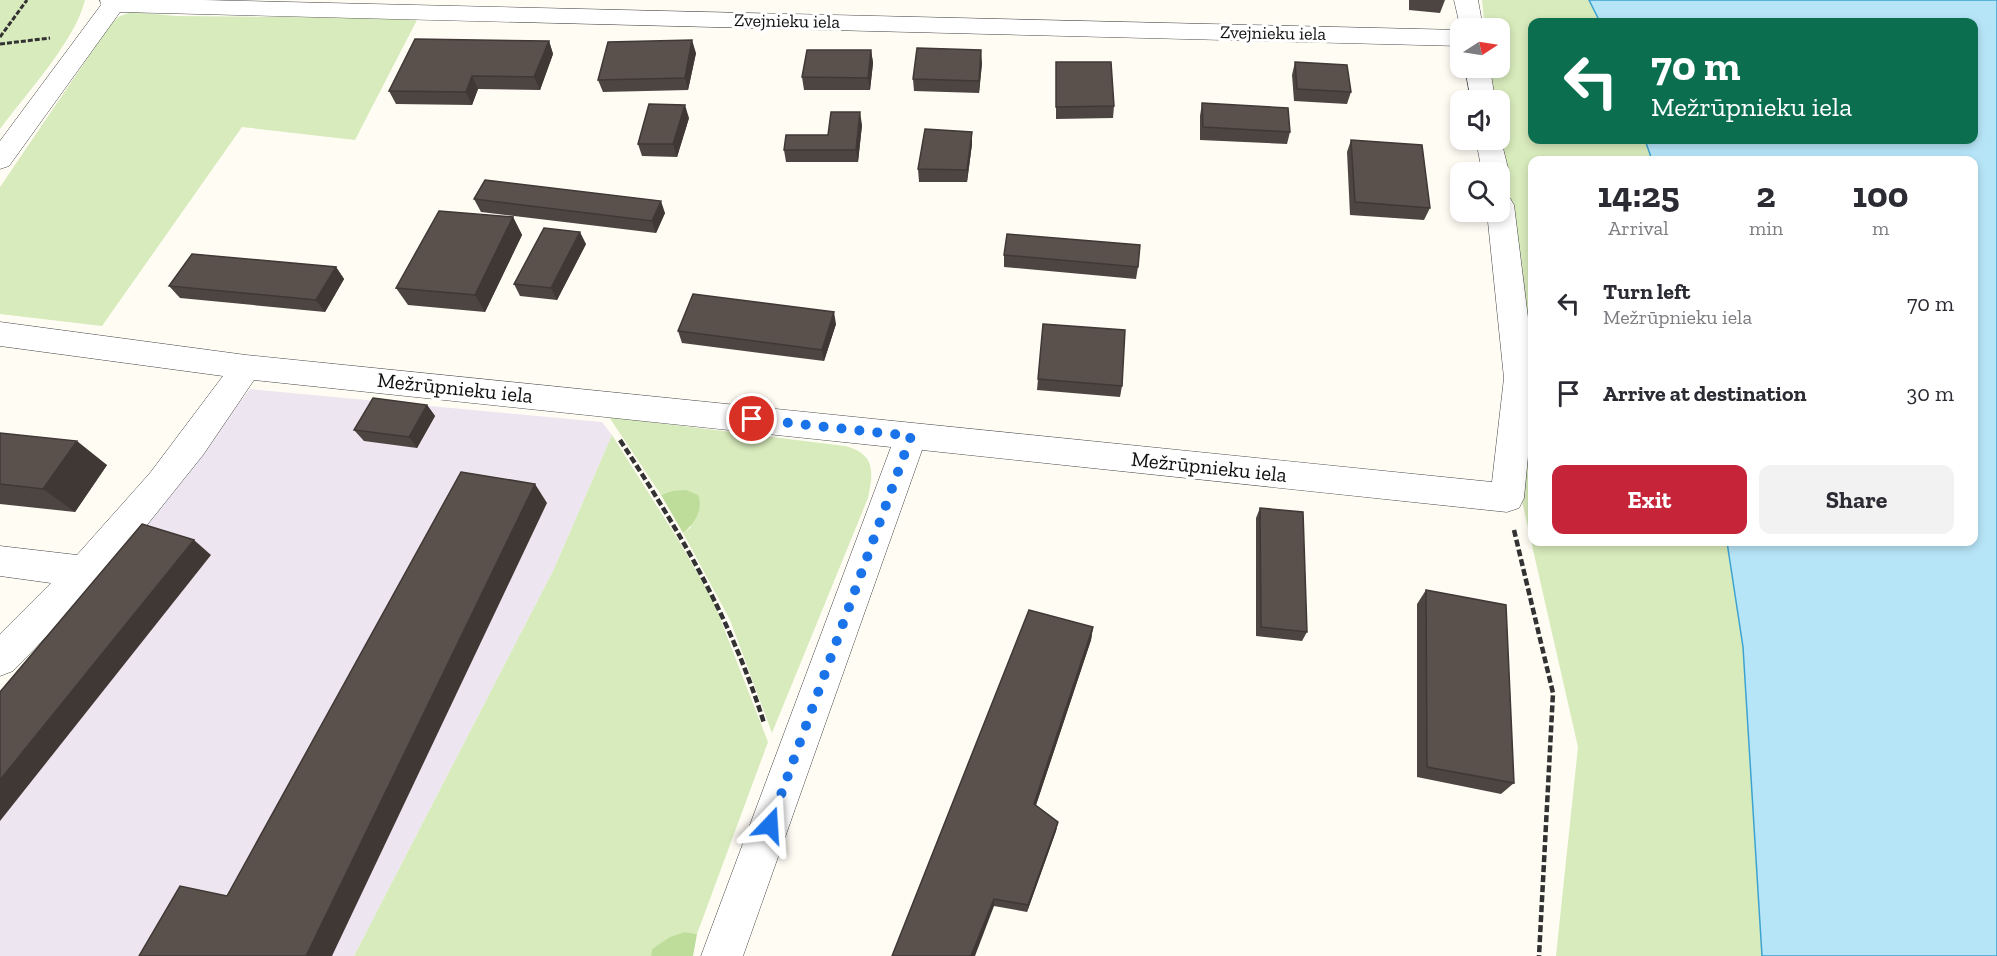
<!DOCTYPE html>
<html lang="en">
<head>
<meta charset="utf-8">
<style>
  :root { --surface:#fff; --page:#f2f2f3; --text:#2b2b33; --muted:#7c7c81; --accent:#c52439 }
  body { margin:0; font-family:"Zilla Slab",serif; background:var(--page); color:var(--text); height:100vh; display:flex; flex-direction:column; font-size:22px; white-space:nowrap }
  * { box-sizing:border-box; margin:0 }
  p { font-size:20px; color:var(--muted) }
  .icon { flex:none; width:33px; height:33px; fill:none; stroke:currentColor; stroke-width:2; stroke-linecap:round; stroke-linejoin:round }
  .map { position:relative; flex:1; overflow:hidden }
  .side { position:absolute; left:1528px; top:156px; width:450px; height:390px; display:flex; flex-direction:column; background:var(--surface); border-radius:12px; box-shadow:0 3px 9px #0003 }
  .side>* { flex:none }
  .banner { position:absolute; left:1528px; top:18px; width:450px; height:126px; border-radius:12px; box-shadow:0 3px 9px #0003; background:#0b6e4f; color:#fff; overflow:hidden }
  .needle { width:39px; rotate:78deg }
  .tools { position:absolute; left:1450px; top:18px; display:grid; gap:12px }
  .tools a { display:grid; place-items:center; width:60px; height:60px; border-radius:12px; background:var(--surface); box-shadow:0 3px 9px #0003; font-size:30px }
  .pin { position:absolute; display:grid; place-items:center; width:51px; height:51px; color:#fff; margin:-26px; border:3px solid #fff; border-radius:50%; box-shadow:0 2px 6px #0007 }
  .me { position:absolute; width:66px; margin:-33px; rotate:20deg; stroke-linejoin:round; filter:drop-shadow(0 0 4px #0008) }
  .turn { display:flex; align-items:center; gap:21px; height:126px; padding:0 24px; font-size:27px }
  .turn .icon { width:78px; height:78px; stroke-width:2.5 }
  .turn b { display:block; font-size:42px; line-height:51px }
  .eta { display:flex; justify-content:space-evenly; align-items:center; height:102px; text-align:center }
  .eta b { font-size:36px; font-weight:800; line-height:42px }
  .primary-button { display:flex; gap:12px; margin-top:auto; padding:12px 24px }
  .primary-button a { flex:1; height:69px; border-radius:12px; background:var(--accent); color:#fff; font-size:24px; font-weight:800; line-height:69px; text-align:center }
  .primary-button a+a { background:var(--page); color:var(--text) }
  ul { padding:0; list-style:none }
  li { display:flex; align-items:center; gap:18px; height:90px; padding:0 24px }
  li div { flex:1 }
  li b { display:block; font-size:22px }
  li em { font-style:normal }
  .map>svg:first-child { display:block }
  .industrial { fill:#ede5ef }
  .green { fill:#d8ebbc }
  .forest { fill:#bedd9a }
  .water { fill:#b7e5f8; stroke:#3ca2d1; stroke-width:1.5 }
  .lines { fill:none; stroke-linecap:round; stroke-linejoin:round }
  .minor-casing { stroke:#434343; stroke-width:1 }
  .path-far1 { stroke:#323232; stroke-width:3; stroke-dasharray:5 2; stroke-linecap:butt }
  .path { stroke:#323232; stroke-width:4.5; stroke-dasharray:7 3; stroke-linecap:butt }
  .minor { fill:#fff; fill-rule:evenodd }
  .wall { fill:#4d4541 }
  .shaded-wall { fill:#3f3835 }
  .building { fill:#5a504c; stroke:#3f3835; stroke-width:1.5 }
  .route { stroke:#1a73e8; stroke-width:10; stroke-dasharray:0 18 }
  .labels { text-anchor:middle; stroke-width:6; stroke-linejoin:round; paint-order:stroke }
  .far-street-label { font-size:18px; fill:#101010; stroke:#fff }
  .street-label { font-size:21px; fill:#101010; stroke:#fff }
</style>
</head>
<body>
<div class="map">
<svg width="1997" height="956" viewBox="0 0 1997 956">
  <rect width="100%" height="100%" fill="#fffcf4"/>
  <path class="industrial" d="M250 389 602 422 612 435 554 569 354 956H0V690L63 628Z"/>
  <g class="green">
    <path d="M0 0H85C75 41 26 94 0 129Z"/>
    <path d="M1482 0H1589L1600 22H1533V140H1645L1652 160H1533V542H1727L1743 647 1762 956H1556L1578 747 1521 497 1529 384 1499 140 1500 100H1495L1490 68H1500V28H1485Z"/>
    <path d="M132 12 176 16 418 18 355 140 242 127 102 326 0 314V187L112 22 120 16Z"/>
    <path d="M609 417 845 446C875 454 874 471 868 498L772 733 730 620 683 533 691 527 672 491 661 495Z"/>
    <path d="M612 435 679 541 713 600 768 742 697 934 685 932 652 949 651 956H354L554 569Z"/>
  </g>
  <g class="forest">
    <path d="M686 490 698 495C704 510 694 524 683 533L661 495 672 491Z"/>
    <path d="M685 932 697 934 693 956H651L652 949 670 937Z"/>
  </g>
  <path class="water" d="M1589 0H1997V956H1762L1743 647 1727 542H1974V160H1652L1645 140H1974V22H1600Z"/>
  <g class="lines">
    <defs>
      <g id="minor">
        <path d="M100 0H203L1461 30 1454 0H1478L1483 28H1461V46L120 12 9 166 0 169V141L101 5Z"/>
        <path d="M1465 68H1490L1495 100H1471Z"/>
        <path d="M1500 136 1509 172 1505 179 1500 180V172H1482L1476 140H1500Z"/>
        <path d="M1500 195 1510 198 1514 205 1533 358V404L1524 498 1519 508 1507 512 922 450 743 956H701L891 447 254 380 203 455 143 530 98 583 13 671 0 676V634L51 583 0 576V546L77 555 150 473 223 376 0 346V322L246 355 1492 482 1504 378 1487 212H1500Z"/>
      </g>
    </defs>
    <use href="#minor" class="minor-casing"/>
    <g class="path-far1">
      <path d="M0 37 27 0"/>
      <path d="M0 44 50 38"/>
    </g>
    <g class="path">
      <path d="M620 440C680 532 731 618 764 723"/>
      <path d="M1514 530 1553 693 1539 956"/>
    </g>
    <use href="#minor" class="minor"/>
  </g>
  <g class="wall">
    <path d="M1409 0H1445L1440 13 1409 10Z"/>
    <path d="M549 41 553 54 540 90 478 89 472 105 396 104 389 91Z"/>
    <path d="M871 50 873 63 870 90H804L802 77Z"/>
    <path d="M696 53 688 90 603 92 598 80Z"/>
    <path d="M1056 62 1114 106 1113 118 1056 119Z"/>
    <path d="M1295 62 1351 92 1347 104 1294 101 1292 75Z"/>
    <path d="M982 63 979 93 914 91 913 79Z"/>
    <path d="M1202 103 1290 132 1287 144 1200 140V116Z"/>
    <path d="M689 118 677 157 642 156 638 144Z"/>
    <path d="M862 125 858 162H786L784 150Z"/>
    <path d="M972 132V144L967 182H919L918 169Z"/>
    <path d="M1351 140 1430 208 1424 220 1350 215 1347 152Z"/>
    <path d="M474 199 665 213 656 233 481 212Z"/>
    <path d="M513 217 522 235 485 312 408 305 396 288Z"/>
    <path d="M586 244 557 300 520 296 514 284Z"/>
    <path d="M1004 255 1138 267 1136 279 1004 267Z"/>
    <path d="M336 267 344 279 325 312 180 298 169 286Z"/>
    <path d="M836 324 824 361 682 343 678 331Z"/>
    <path d="M1038 379 1122 386 1120 397 1037 390Z"/>
    <path d="M427 405 435 416 417 448 364 441 354 430Z"/>
    <path d="M0 433 107 465 75 512 0 504Z"/>
    <path d="M1260 508 1307 632 1302 641 1256 636V518Z"/>
    <path d="M1426 590 1514 783 1501 794 1417 777V604Z"/>
    <path d="M1093 627 1091 640 1036 805 1058 822 1056 831 1027 912 994 906 892 956Z"/>
  </g>
  <g class="shaded-wall">
    <path d="M692 40 696 53 688 90 685 78Z"/>
    <path d="M549 41 553 54 540 90 534 77Z"/>
    <path d="M871 50 873 63 870 90 868 78Z"/>
    <path d="M981 50 982 63 979 93V81Z"/>
    <path d="M472 76 478 89 472 105 466 92Z"/>
    <path d="M685 105 689 118 677 157 673 144Z"/>
    <path d="M860 112 862 125 858 162 856 150Z"/>
    <path d="M972 132V144L967 182V170Z"/>
    <path d="M661 201 665 213 656 233 652 221Z"/>
    <path d="M513 217 522 235 485 312 475 295Z"/>
    <path d="M580 232 586 244 557 300 551 288Z"/>
    <path d="M336 267 344 279 325 312 316 300Z"/>
    <path d="M834 312 836 324 824 361 822 350Z"/>
    <path d="M427 405 435 416 417 448 409 437Z"/>
    <path d="M77 441 107 465 75 512 43 489Z"/>
    <path d="M535 484 547 503 332 956H306Z"/>
    <path d="M194 540 211 555 0 821V780Z"/>
    <path d="M1093 627 1091 640 1033 814 1034 804Z"/>
    <path d="M1058 822 1056 831 1027 912 1028 905Z"/>
    <path d="M994 899V906L975 956H971Z"/>
  </g>
  <g class="building">
    <path d="M415 39 549 41 534 77 472 76 466 92 389 91Z"/>
    <path d="M692 40 685 78 598 80 608 42Z"/>
    <path d="M917 48 981 50 979 81 913 79Z"/>
    <path d="M807 50H871L868 78 802 77Z"/>
    <path d="M1056 62H1111L1114 106 1056 107Z"/>
    <path d="M1295 62 1347 65 1351 92 1297 89Z"/>
    <path d="M1202 103 1288 108 1290 132 1203 127Z"/>
    <path d="M649 104 685 105 673 144H638Z"/>
    <path d="M831 112H860L856 150H784L786 135H828Z"/>
    <path d="M925 129 972 132 967 170 918 169Z"/>
    <path d="M1351 140 1422 145 1430 208 1355 202Z"/>
    <path d="M485 180 661 201 652 221 474 199Z"/>
    <path d="M439 211 513 217 475 295 396 288Z"/>
    <path d="M544 228 580 232 551 288 514 284Z"/>
    <path d="M1007 234 1140 245 1138 267 1004 255Z"/>
    <path d="M192 254 336 267 316 300 169 286Z"/>
    <path d="M693 294 834 312 822 350 678 331Z"/>
    <path d="M1043 324 1125 330 1122 386 1038 379Z"/>
    <path d="M373 398 427 405 409 437 354 430Z"/>
    <path d="M0 433 77 441 43 489 0 484Z"/>
    <path d="M461 472 535 484 306 956H139L180 886 227 896Z"/>
    <path d="M1260 508 1303 512 1307 632 1261 627Z"/>
    <path d="M142 524 194 540 0 780V692Z"/>
    <path d="M1426 590 1506 605 1514 783 1427 767Z"/>
    <path d="M1029 610 1093 627 1034 804 1058 822 1028 905 994 899 971 956H892Z"/>
  </g>
  <g class="lines">
    <path class="route" d="M752 419 911 436 770 825"/>
  </g>
  <g class="labels">
    <g class="far-street-label">
      <text transform="translate(787 21) rotate(1)" y="6">Zvejnieku iela</text>
      <text transform="translate(1273 33) rotate(1)" y="6">Zvejnieku iela</text>
    </g>
    <g class="street-label">
      <text transform="translate(455 388) rotate(6)" y="7">Mežrūpnieku iela</text>
      <text transform="translate(1209 467) rotate(6)" y="7">Mežrūpnieku iela</text>
    </g>
  </g>
</svg>
<div class="tools">
<a><svg class="needle" viewBox="-14 -14 28 28"><path d="M0-13l5 13h-10z" fill="#e53935"/><path d="M0 13l5-13h-10z" fill="#7c7c81"/></svg></a>
<a><svg class="icon" aria-label="sound" viewBox="0 0 24 24"><path d="M4 9h4l5-4v14l-5-4H4zM17 9q2 3 0 6"/></svg></a>
<a><svg class="icon" aria-label="search" viewBox="0 0 24 24"><circle cx="10" cy="10" r="6"/><path d="M15 15l6 6"/></svg></a>
</div>
<div class="pin" style="left:752px;top:419px;background:#d93025"><svg class="icon" aria-label="arrive" viewBox="0 0 24 24"><path d="M6 21V4h12l-3 4 3 4H6"/></svg></div>
<svg class="me" style="left:770px;top:825px" viewBox="-20 -20 40 40"><path d="M0-17L14 15 0 8-14 15z" fill="#1a73e8" stroke="#fff" stroke-width="4"/></svg>
<div class="banner">
<div class="turn"><svg class="icon" aria-label="left" viewBox="0 0 24 24"><path d="M17 20v-9H6M10 6l-5 5 5 5"/></svg><div><b>70 m</b>Mežrūpnieku iela</div></div>
</div>
<section class="side">
<div class="eta">
<div><b>14:25</b><p>Arrival</p></div>
<div><b>2</b><p>min</p></div>
<div><b>100</b><p>m</p></div>
</div>
<ul>
<li><svg class="icon" aria-label="left" viewBox="0 0 24 24"><path d="M17 20v-9H6M10 6l-5 5 5 5"/></svg><div><b>Turn left</b><p>Mežrūpnieku iela</p></div><em>70 m</em></li>
<li><svg class="icon" aria-label="arrive" viewBox="0 0 24 24"><path d="M6 21V4h12l-3 4 3 4H6"/></svg><div><b>Arrive at destination</b></div><em>30 m</em></li>
</ul>
<div class="primary-button"><a>Exit</a><a>Share</a></div>
</section>
</div>
</body>
</html>
